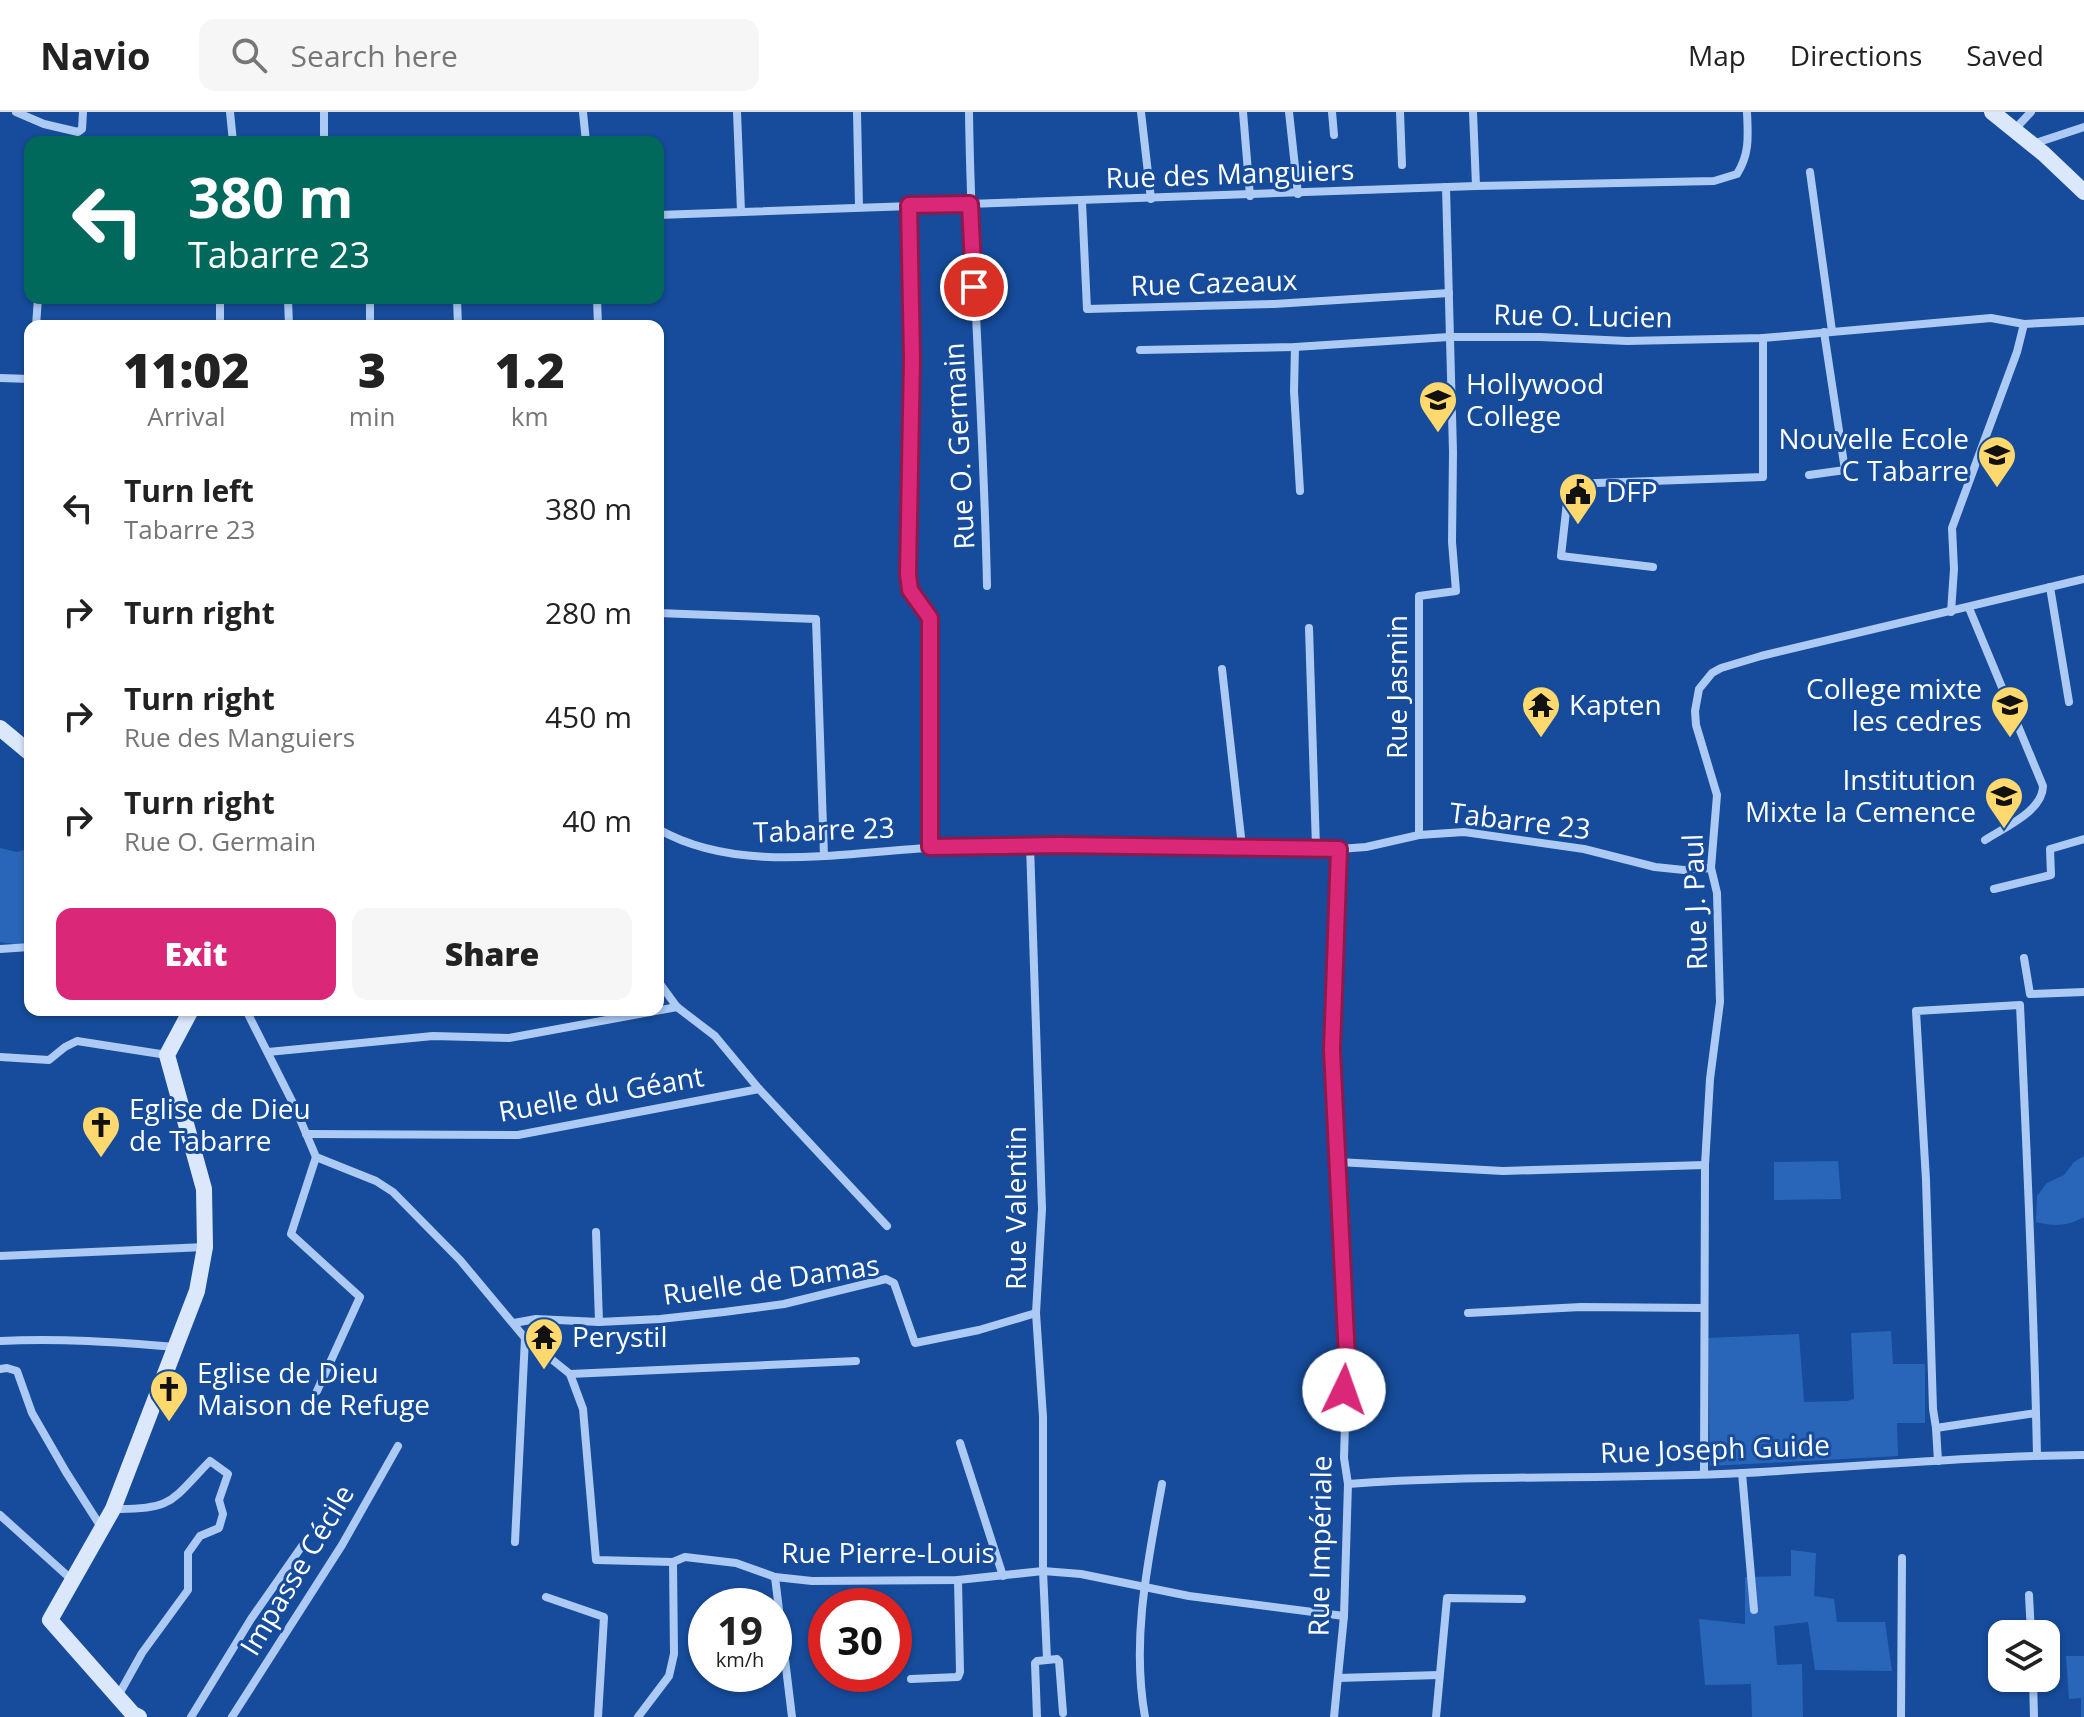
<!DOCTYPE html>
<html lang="en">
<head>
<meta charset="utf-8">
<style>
  :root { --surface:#fff; --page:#f6f6f6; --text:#222; --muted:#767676; --line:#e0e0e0; --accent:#db2777 }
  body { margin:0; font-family:"Open Sans",sans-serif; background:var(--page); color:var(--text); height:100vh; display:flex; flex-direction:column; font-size:30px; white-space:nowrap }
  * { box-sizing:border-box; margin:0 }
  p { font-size:26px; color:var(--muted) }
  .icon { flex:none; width:44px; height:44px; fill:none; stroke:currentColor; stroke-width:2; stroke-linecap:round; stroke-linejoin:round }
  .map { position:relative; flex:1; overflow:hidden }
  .side { position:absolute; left:24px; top:208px; width:640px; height:696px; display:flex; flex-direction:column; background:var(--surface); border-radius:16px; box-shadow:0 2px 6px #0004 }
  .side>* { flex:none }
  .hud { position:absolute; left:24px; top:24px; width:640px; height:168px; border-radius:16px; box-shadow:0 2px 6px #0004; background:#00695c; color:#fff; overflow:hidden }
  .buttons { position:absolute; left:1988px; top:1508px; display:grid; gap:16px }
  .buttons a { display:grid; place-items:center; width:72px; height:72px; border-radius:16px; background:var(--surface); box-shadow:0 2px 6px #0004; font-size:40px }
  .speed { position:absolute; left:688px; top:1476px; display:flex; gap:16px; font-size:40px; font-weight:700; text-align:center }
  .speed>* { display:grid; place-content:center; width:104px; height:104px; border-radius:50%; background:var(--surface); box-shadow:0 2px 6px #0004; line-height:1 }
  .speed small { font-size:20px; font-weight:400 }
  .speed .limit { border:12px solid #d22; background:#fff; color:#111 }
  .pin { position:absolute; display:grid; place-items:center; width:68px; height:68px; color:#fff; margin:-34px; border:4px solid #fff; border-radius:50%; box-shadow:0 2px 8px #0007 }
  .me { position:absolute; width:88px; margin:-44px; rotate:3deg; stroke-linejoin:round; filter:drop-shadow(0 0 6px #0008) }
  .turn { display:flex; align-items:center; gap:28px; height:168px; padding:0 32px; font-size:36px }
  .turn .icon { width:104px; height:104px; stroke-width:2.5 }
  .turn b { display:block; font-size:56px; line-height:68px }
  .eta { display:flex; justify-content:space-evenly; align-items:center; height:136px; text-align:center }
  .eta b { font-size:48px; font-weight:800; line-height:56px }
  .primary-button { display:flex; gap:16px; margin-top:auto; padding:16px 32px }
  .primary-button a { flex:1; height:92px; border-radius:16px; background:var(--accent); color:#fff; font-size:32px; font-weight:800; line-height:92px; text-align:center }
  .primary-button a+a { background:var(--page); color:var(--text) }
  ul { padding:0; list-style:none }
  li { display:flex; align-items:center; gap:24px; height:104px; padding:0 32px }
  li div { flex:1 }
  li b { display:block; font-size:30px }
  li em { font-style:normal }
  header { display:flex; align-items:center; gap:48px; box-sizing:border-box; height:112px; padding:0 40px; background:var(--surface); border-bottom:2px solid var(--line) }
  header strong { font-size:38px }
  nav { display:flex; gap:44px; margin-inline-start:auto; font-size:28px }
  .search { width:560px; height:72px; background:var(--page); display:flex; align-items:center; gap:20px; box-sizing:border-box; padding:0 28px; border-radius:16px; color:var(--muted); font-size:30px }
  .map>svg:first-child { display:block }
  .green { fill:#2966b9 }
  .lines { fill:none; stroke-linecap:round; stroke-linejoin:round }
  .street { stroke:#accaf3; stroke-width:8 }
  .secondary { stroke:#dbe8fc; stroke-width:16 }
  .route-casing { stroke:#8e194d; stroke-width:20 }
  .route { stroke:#db2777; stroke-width:14 }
  .labels { text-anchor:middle; stroke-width:6; stroke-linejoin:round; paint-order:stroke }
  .street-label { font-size:28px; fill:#fff; stroke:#164c9b }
  .poi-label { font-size:28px; fill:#fff; stroke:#164c9b; text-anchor:start }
</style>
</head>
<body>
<header>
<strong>Navio</strong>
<div class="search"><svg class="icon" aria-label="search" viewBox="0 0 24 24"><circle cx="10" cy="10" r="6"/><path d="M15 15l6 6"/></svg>Search here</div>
<nav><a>Map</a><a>Directions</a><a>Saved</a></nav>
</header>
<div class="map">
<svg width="2084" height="1605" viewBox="0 0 2084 1605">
  <rect width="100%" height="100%" fill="#164c9b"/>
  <g class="green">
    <path d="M0 736 17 740 30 736V834L0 830Z"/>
    <path d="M2084 1044V1105C2067 1114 2055 1115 2036 1110L2037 1084 2047 1071 2064 1063 2074 1050Z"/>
    <path d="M1838 1049 1841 1087 1774 1088V1050Z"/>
    <path d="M1891 1219 1893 1252H1925V1311H1897L1898 1344 1710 1354 1708 1226 1799 1222 1804 1290 1847 1289 1854 1287 1851 1221Z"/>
    <path d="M1791 1438 1816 1441 1814 1484 1834 1487 1837 1510H1885L1892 1559 1815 1558 1808 1510 1774 1514 1777 1553 1802 1552 1803 1605H1752L1751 1572 1705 1573 1699 1507 1745 1512V1465L1791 1464Z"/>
    <path d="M2066 1544H2084V1605H2081V1586L2069 1587Z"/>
  </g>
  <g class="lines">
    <g class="street">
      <path d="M16 0 44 12 78 20 82 17 83 0"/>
      <path d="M230 0 233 30"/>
      <path d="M324 0V26"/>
      <path d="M583 0 586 30"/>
      <path d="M737 0 741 99"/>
      <path d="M857 0 859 95"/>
      <path d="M969 0C971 158 984 316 987 474"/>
      <path d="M1141 0 1151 87"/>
      <path d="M1243 0 1250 84"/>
      <path d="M1289 0 1298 82"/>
      <path d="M1332 0 1334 23"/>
      <path d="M1400 0 1402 53"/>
      <path d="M1473 0 1476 74"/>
      <path d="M2015 17 2031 0"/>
      <path d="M2033 32 2084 15"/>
      <path d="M1810 60 1832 219"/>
      <path d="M1082 90 1087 197 1274 192 1449 181"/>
      <path d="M909 93 912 246 908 462 910 478 930 506V735"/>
      <path d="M658 103 1476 74 1714 69 1737 62C1750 42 1748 23 1747 0"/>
      <path d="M220 186V214"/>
      <path d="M288 186 289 214"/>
      <path d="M370 186V214"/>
      <path d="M457 186 458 214"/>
      <path d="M597 186 598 214"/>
      <path d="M36 214 38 186"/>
      <path d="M1295 235 1294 279 1300 379"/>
      <path d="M1140 238 1295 235 1449 225H1540L1627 229 1763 226 1991 206 2024 212 2084 209"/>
      <path d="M0 266 30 267"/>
      <path d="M1809 363 1845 358 1824 220"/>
      <path d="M1653 455 1561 444 1569 372 1763 365V226"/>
      <path d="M2050 475 2069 590"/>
      <path d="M1969 496 2043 674C2043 699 2005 715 1985 728"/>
      <path d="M1951 500 1954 457 1952 416 2017 240 2024 212"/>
      <path d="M658 501 816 507 824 744"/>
      <path d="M1309 516 1316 735"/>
      <path d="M1222 557 1242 734"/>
      <path d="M658 717C744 766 856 737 950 735 1027 733 1104 734 1181 734 1234 734 1287 733 1339 737L1366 735 1419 723 1464 720 1584 737 1655 755 1684 758 1711 756"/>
      <path d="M1419 723V484L1456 479 1452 430 1453 340 1446 75"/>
      <path d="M1030 733 1042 1097 1036 1201 1043 1305V1459L1047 1547"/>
      <path d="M1994 777 2051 763 2050 737 2084 727"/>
      <path d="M0 837 30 835"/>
      <path d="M2024 846 2030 882 2084 880"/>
      <path d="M658 869 677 895 715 924 759 977 887 1114"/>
      <path d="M246 898 294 993 316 1045 376 1069 393 1080 460 1148 525 1226 570 1262 583 1297 596 1448 673 1450 685 1445 736 1451 775 1465 812 1469 958 1468 1043 1459 1081 1462 1189 1484 1344 1504"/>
      <path d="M268 940 433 924 509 926 677 895"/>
      <path d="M0 945 49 948 65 935 77 929 167 943"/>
      <path d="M306 1022 518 1023 759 977"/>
      <path d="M316 1045 291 1122 360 1185 317 1279"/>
      <path d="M1338 1050 1503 1059 1705 1053"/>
      <path d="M596 1120 599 1210"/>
      <path d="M0 1144 205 1135"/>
      <path d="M1468 1201 1581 1195 1703 1196"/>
      <path d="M514 1211 536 1207 599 1210 660 1207 724 1200 784 1192 886 1167 894 1171 915 1231 979 1218 1036 1201"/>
      <path d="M0 1229C59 1226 117 1230 176 1235"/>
      <path d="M0 1257 7 1256 17 1259 32 1301 66 1360 101 1415"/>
      <path d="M570 1262 856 1249"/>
      <path d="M2036 1301 1936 1316 1933 1297 1926 1068 1916 899 2020 893C2027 1043 2034 1193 2037 1344"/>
      <path d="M1936 1316 1938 1349"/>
      <path d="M960 1331 1003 1464"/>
      <path d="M1742 1361 1754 1498"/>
      <path d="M1704 1362 1705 1053 1710 967 1720 890 1717 781 1711 756 1717 683 1696 613 1695 599 1699 577 1712 561 1721 556 1761 544 2084 467"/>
      <path d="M1348 1372C1480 1362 1612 1368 1743 1361 1857 1355 1970 1344 2084 1343"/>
      <path d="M114 1397C173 1398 171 1389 210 1349L228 1362 219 1388 223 1402 219 1416 200 1424 188 1441V1478L142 1541 118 1584"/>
      <path d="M0 1403 71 1467"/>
      <path d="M515 1430 525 1226"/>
      <path d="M775 1465 792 1605"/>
      <path d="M2029 1483 2031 1522"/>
      <path d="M546 1485 604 1505 598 1605"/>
      <path d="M1338 1566 1439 1563"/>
      <path d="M2033 1566 2034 1605"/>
      <path d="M911 1567 958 1565 960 1560 958 1468"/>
      <path d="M191 1605 251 1507 302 1434"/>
      <path d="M232 1605 342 1433 398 1334"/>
      <path d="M638 1605 669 1564 674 1542 673 1450"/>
      <path d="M1037 1605 1035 1551 1037 1549 1057 1547 1059 1549 1063 1601"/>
      <path d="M1145 1605C1131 1526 1148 1450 1162 1372"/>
      <path d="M1334 1605 1344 1504 1348 1372 1344 1346 1347 1246 1332 938 1339 737"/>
      <path d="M1436 1605 1447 1486 1522 1487"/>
      <path d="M1901 1605 1902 1446"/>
    </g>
    <g class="secondary">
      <path d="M1992 0 2044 42 2084 80"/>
      <path d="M0 616 30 641"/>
      <path d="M139 1605 133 1602 50 1508 113 1397 197 1179 205 1135 204 1077 167 943 191 898"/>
    </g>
  </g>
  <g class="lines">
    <defs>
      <path id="route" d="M974 175 970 92 909 93 912 246 908 462 910 478 930 506V735L1060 733 1339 737 1332 938 1347 1246 1344 1278"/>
    </defs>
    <use href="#route" class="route-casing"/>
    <use href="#route" class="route"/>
  </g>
  <defs>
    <symbol id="university-pin" viewBox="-11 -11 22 30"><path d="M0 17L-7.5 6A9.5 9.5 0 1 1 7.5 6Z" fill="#ffd96d" stroke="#164c9b"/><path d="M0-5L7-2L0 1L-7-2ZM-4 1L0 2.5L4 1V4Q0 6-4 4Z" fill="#111"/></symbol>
    <symbol id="civic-pin" viewBox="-11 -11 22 30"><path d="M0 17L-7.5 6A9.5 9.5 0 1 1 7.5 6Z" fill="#ffd96d" stroke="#164c9b"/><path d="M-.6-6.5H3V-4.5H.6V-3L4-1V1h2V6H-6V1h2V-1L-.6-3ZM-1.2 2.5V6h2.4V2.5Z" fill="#111"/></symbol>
    <symbol id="temple-pin" viewBox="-11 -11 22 30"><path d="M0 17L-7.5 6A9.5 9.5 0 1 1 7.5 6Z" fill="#ffd96d" stroke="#164c9b"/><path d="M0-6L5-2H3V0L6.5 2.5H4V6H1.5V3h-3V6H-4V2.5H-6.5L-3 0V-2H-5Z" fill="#111"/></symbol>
    <symbol id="church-pin" viewBox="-11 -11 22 30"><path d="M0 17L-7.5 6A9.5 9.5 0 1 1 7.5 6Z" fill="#ffd96d" stroke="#164c9b"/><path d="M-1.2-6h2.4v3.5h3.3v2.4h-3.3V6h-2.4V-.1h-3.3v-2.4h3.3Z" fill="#111"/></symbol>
  </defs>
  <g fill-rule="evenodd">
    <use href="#university-pin" x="1416" y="266" width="44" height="60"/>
    <use href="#university-pin" x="1975" y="321" width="44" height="60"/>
    <use href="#civic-pin" x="1556" y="358" width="44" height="60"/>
    <use href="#temple-pin" x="1519" y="571" width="44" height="60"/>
    <use href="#university-pin" x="1988" y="571" width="44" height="60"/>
    <use href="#university-pin" x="1982" y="662" width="44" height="60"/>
    <use href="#church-pin" x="79" y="991" width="44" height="60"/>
    <use href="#temple-pin" x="522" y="1203" width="44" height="60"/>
    <use href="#church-pin" x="147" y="1255" width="44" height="60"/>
  </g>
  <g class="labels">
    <g class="street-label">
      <text transform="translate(1230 62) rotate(-2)" y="10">Rue des Manguiers</text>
      <text transform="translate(1214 171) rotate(-2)" y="10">Rue Cazeaux</text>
      <text transform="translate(1583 204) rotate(1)" y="10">Rue O. Lucien</text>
      <text transform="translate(959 334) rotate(-93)" y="10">Rue O. Germain</text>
      <text transform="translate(1397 575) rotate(-90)" y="10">Rue Jasmin</text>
      <text transform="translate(1520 709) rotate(7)" y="10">Tabarre 23</text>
      <text transform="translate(824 718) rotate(-2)" y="10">Tabarre 23</text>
      <text transform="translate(1695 790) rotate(-92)" y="10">Rue J. Paul</text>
      <text transform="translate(601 982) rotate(-10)" y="10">Ruelle du Géant</text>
      <text transform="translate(1016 1096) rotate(-90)" y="10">Rue Valentin</text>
      <text transform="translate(771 1168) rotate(-8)" y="10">Ruelle de Damas</text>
      <text transform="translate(1715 1337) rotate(-2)" y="10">Rue Joseph Guide</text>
      <text transform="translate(1320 1434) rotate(-89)" y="10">Rue Impériale</text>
      <text x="888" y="1451">Rue Pierre-Louis</text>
      <text transform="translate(297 1458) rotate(-59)" y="10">Impasse Cécile</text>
    </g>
    <g class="poi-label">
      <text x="1466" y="282">Hollywood<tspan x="1466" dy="32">College</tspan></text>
      <text x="1969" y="337" text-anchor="end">Nouvelle Ecole<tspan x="1969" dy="32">C Tabarre</tspan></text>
      <text x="1606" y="390">DFP</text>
      <text x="1982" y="587" text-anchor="end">College mixte<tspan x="1982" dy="32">les cedres</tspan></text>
      <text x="1569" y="603">Kapten</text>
      <text x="1976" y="678" text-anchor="end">Institution<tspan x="1976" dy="32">Mixte la Cemence</tspan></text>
      <text x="129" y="1007">Eglise de Dieu<tspan x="129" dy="32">de Tabarre</tspan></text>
      <text x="572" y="1235">Perystil</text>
      <text x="197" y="1271">Eglise de Dieu<tspan x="197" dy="32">Maison de Refuge</tspan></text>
    </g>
  </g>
</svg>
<div class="buttons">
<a><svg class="icon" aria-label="layers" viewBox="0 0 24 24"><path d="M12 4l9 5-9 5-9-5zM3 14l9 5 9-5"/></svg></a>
</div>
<div class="speed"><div>19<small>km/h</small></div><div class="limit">30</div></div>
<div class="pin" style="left:974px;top:175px;background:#d93025"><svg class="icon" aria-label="arrive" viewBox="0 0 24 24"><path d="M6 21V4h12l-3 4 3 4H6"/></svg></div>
<svg class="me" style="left:1344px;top:1278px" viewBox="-20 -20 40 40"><circle r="19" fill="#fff"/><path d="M0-13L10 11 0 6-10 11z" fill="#db2777"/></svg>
<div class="hud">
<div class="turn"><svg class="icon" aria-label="left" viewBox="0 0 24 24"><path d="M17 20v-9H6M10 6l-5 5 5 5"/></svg><div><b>380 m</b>Tabarre 23</div></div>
</div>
<section class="side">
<div class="eta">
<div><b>11:02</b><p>Arrival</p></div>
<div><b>3</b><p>min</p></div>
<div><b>1.2</b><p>km</p></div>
</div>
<ul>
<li><svg class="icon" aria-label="left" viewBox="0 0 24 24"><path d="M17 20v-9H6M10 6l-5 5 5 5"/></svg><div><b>Turn left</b><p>Tabarre 23</p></div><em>380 m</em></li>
<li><svg class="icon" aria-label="right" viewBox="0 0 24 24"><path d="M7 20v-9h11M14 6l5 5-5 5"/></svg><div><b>Turn right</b></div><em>280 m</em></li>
<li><svg class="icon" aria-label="right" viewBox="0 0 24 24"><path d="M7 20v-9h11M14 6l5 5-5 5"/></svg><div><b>Turn right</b><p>Rue des Manguiers</p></div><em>450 m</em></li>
<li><svg class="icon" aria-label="right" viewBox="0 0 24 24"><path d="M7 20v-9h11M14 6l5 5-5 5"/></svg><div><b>Turn right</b><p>Rue O. Germain</p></div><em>40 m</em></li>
</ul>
<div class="primary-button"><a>Exit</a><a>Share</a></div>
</section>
</div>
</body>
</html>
